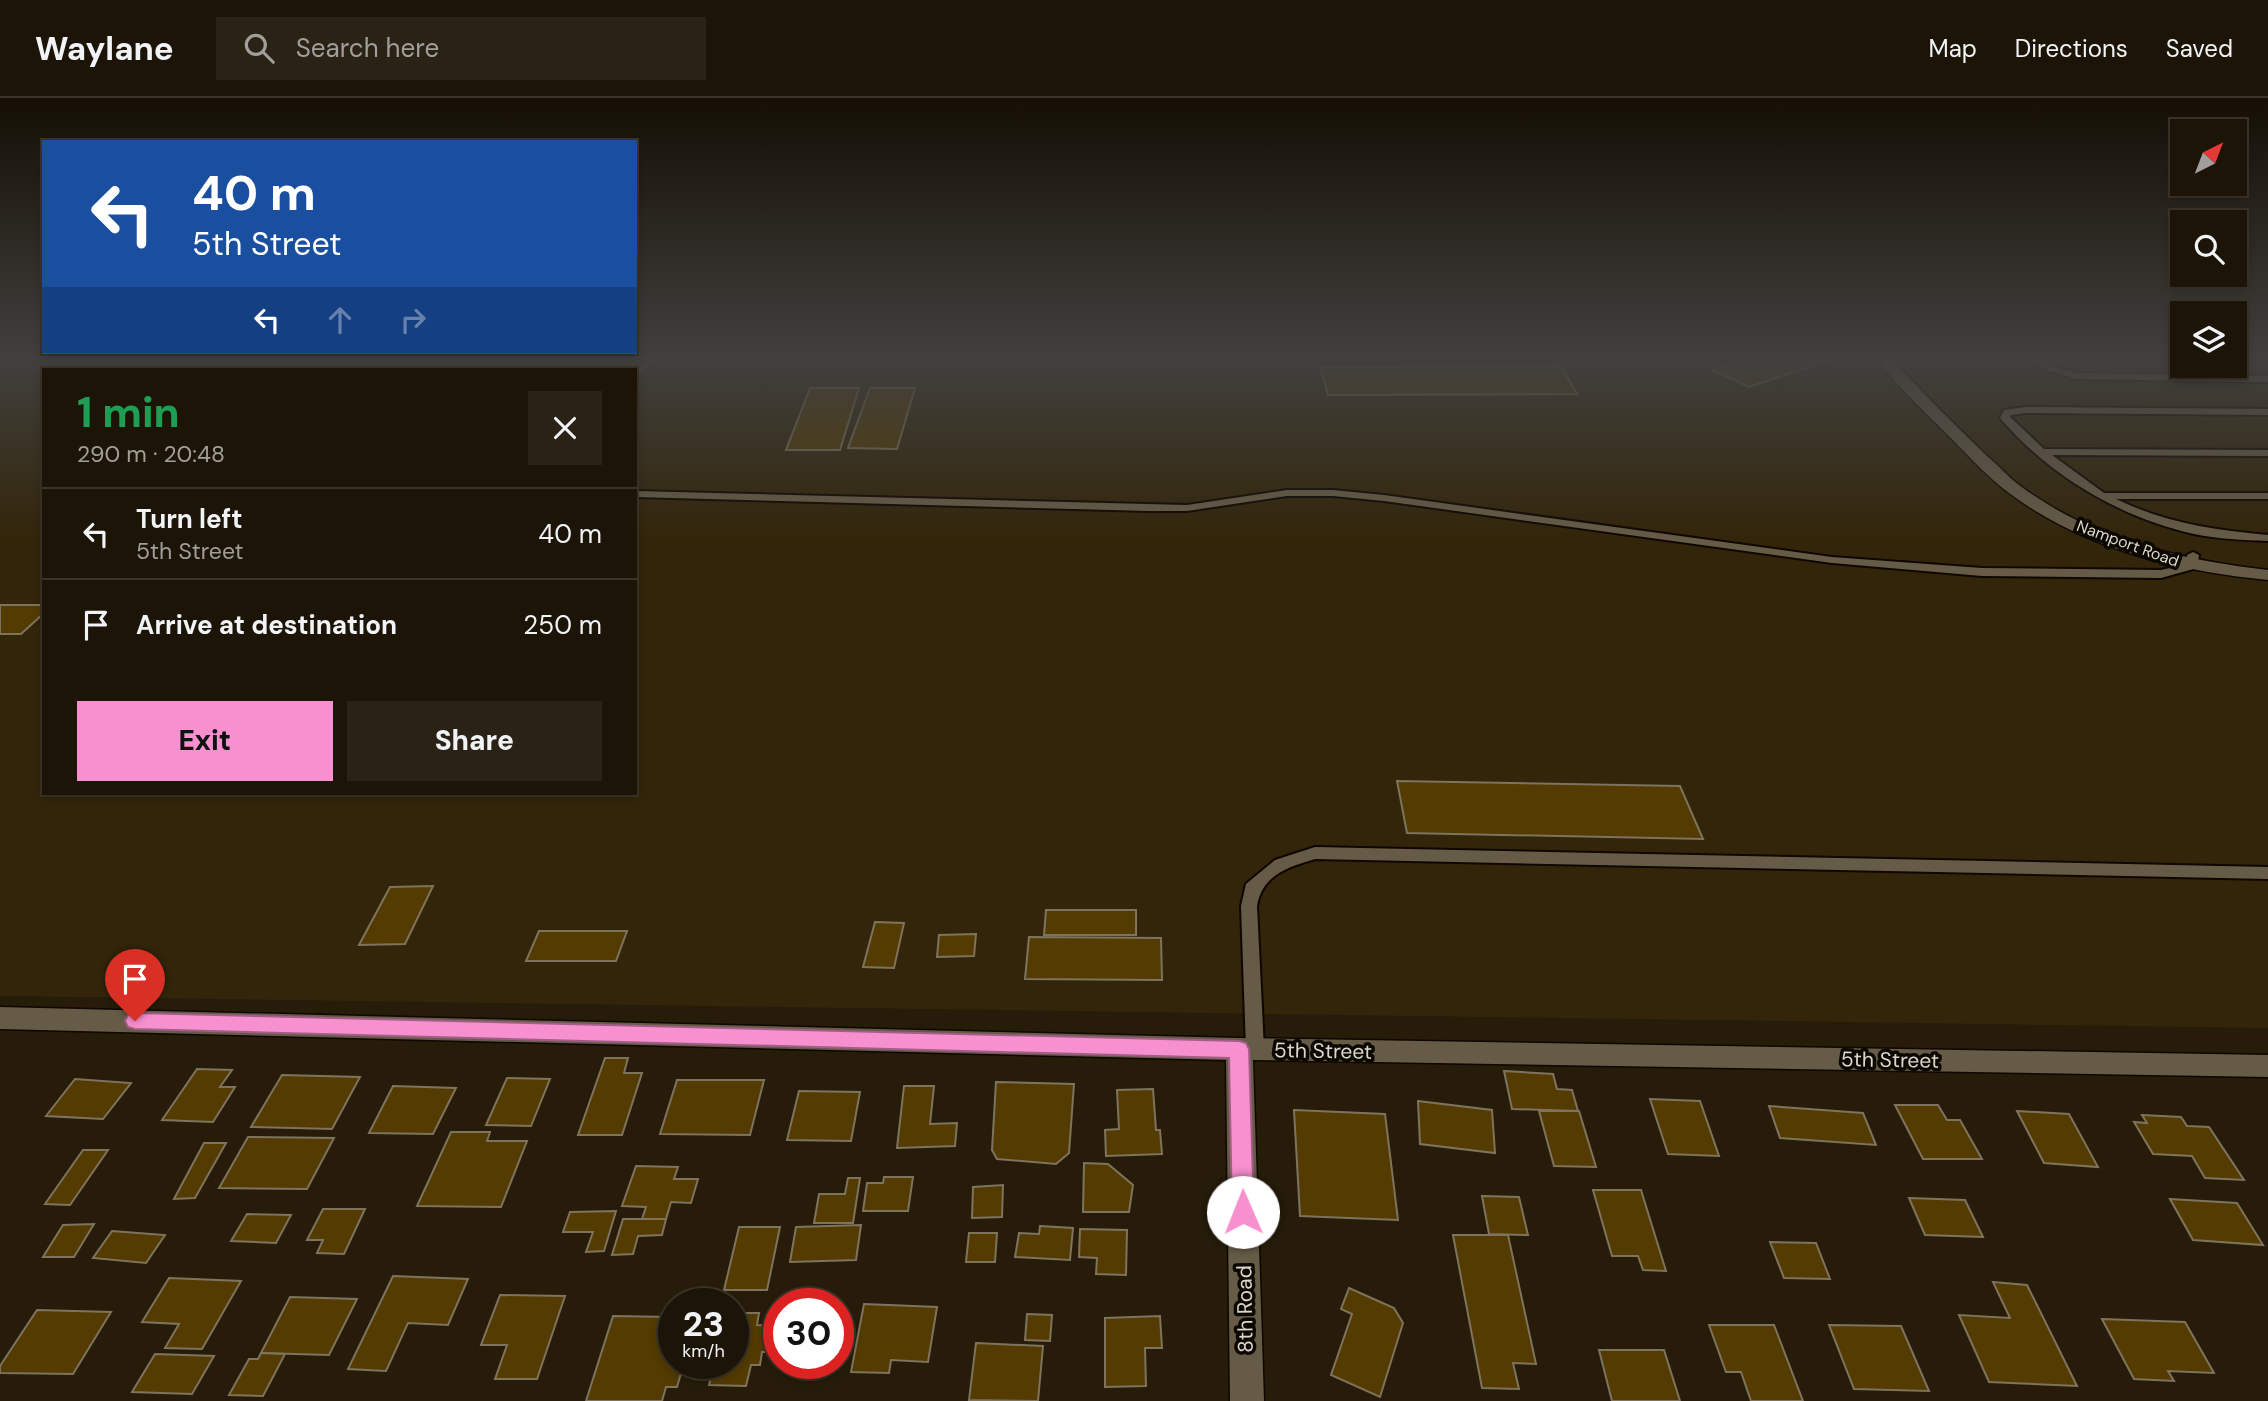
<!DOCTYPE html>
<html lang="en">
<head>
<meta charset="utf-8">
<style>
  :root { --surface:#1c1507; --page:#292215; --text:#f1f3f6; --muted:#a09f9b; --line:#3a3428; --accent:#f790ce }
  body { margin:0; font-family:"DM Sans",sans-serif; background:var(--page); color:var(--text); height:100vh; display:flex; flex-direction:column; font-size:26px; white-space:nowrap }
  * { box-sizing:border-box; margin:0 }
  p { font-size:23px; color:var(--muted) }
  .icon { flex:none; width:38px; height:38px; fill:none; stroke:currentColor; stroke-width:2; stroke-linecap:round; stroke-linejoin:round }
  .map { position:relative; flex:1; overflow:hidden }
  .details { position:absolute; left:42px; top:270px; width:595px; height:427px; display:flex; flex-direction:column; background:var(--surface); border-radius:0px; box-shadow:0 4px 10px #0003,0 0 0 2px var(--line) }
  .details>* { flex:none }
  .banner { position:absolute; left:42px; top:42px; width:595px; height:214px; border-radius:0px; box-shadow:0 4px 10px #0003,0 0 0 2px var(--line); background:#1a4fa0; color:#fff; overflow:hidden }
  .needle { width:46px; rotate:42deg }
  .controls { position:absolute; left:2170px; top:21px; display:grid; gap:14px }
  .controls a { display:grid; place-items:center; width:77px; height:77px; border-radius:0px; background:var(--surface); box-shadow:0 4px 10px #0003,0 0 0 2px var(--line); font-size:35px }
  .speed { position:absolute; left:658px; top:1190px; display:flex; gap:14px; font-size:35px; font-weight:700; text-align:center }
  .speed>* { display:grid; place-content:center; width:91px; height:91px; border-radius:50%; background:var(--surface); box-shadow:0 4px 10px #0003,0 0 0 2px var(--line); line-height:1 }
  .speed small { font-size:18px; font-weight:400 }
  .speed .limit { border:10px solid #d22; background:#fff; color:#111 }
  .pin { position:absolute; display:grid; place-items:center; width:60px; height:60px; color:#fff; margin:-72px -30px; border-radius:50% 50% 50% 0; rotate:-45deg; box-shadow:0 0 7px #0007 }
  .pin .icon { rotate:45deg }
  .me { position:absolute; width:77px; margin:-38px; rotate:359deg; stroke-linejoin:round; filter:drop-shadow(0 0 5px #0008) }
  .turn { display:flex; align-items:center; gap:24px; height:147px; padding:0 35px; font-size:32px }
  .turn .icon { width:91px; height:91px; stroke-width:2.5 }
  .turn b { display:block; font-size:49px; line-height:60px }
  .lanes { display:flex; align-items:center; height:66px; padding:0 35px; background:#0003; justify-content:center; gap:35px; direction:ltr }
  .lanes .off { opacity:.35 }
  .round { display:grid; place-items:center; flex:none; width:74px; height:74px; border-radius:0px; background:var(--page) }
  .head { display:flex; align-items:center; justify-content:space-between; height:119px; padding:0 35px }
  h1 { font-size:42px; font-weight:800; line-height:52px; color:#1e9e55 }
  .button { display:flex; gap:14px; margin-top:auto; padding:14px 35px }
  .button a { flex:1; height:80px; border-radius:0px; background:var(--accent); color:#111; font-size:28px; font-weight:800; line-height:80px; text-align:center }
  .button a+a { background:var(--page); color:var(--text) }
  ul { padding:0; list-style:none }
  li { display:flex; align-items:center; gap:21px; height:91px; padding:0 35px; border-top:2px solid var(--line) }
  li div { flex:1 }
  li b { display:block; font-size:26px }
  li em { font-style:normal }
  header { display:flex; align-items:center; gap:42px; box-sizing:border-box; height:98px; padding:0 35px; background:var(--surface); border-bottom:2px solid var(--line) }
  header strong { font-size:33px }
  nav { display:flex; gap:38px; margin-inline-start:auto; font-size:24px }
  .search { width:490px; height:63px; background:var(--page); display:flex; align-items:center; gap:18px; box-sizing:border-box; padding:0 24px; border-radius:0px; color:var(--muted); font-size:26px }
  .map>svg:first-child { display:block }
  .built { fill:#32250a; fill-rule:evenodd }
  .building { fill:#533b01; stroke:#7e735d; stroke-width:2 }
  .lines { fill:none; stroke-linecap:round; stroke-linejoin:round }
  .service-casing { stroke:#0f0700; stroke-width:4 }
  .minor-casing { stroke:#0f0700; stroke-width:3 }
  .service { fill:#665b46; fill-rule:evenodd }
  .minor { fill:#665b46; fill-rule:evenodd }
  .route { fill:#f790ce; stroke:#a15e86; stroke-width:2 }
  .labels { text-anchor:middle; stroke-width:7; stroke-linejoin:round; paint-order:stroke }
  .far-street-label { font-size:16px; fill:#ddd6ca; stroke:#0b0802 }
  .near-street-label { font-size:21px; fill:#ddd6ca; stroke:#0b0802 }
</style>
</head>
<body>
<header>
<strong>Waylane</strong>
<div class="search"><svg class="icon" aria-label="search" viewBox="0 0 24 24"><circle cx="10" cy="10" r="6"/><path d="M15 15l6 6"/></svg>Search here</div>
<nav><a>Map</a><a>Directions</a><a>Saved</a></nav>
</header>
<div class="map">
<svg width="2268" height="1303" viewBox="0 0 2268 1303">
  <rect width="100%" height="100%" fill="#261c09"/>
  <path class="built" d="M0 259H2182V268H2235V259H2268V930L0 898ZM44 271H635V695H44Z"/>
  <g class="building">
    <path d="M1750 259H1825L1830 262 1749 289 1712 272Z"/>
    <path d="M1918 259H1980L1982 261H1920Z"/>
    <path d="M1561 268 1577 296 1328 297 1320 269Z"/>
    <path d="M810 290H859L840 352H786Z"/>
    <path d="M870 290H915L897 351 848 350Z"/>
    <path d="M0 507H44V515L21 536H0Z"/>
    <path d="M1397 683 1680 688 1703 741 1407 735Z"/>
    <path d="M433 788 405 846 359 847 390 789Z"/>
    <path d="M1046 812H1136V837H1044Z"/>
    <path d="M875 824 904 825 894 870 863 869Z"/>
    <path d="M539 833H627L616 863H526Z"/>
    <path d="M976 836 974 858 937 859 939 837Z"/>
    <path d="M1029 839 1161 840 1162 882 1025 881Z"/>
    <path d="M605 960H628L624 975H642L622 1037H578Z"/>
    <path d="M197 971 232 972 220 989H235L213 1024 162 1022Z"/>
    <path d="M1504 973 1553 976 1557 991 1572 992 1578 1013 1512 1011Z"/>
    <path d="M282 977 360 979 332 1031 251 1029Z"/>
    <path d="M507 980 550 981 531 1028 486 1027Z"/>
    <path d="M75 981 131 985 103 1021 46 1018Z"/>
    <path d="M677 982H764L750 1037 660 1036Z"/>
    <path d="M996 984 1074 986 1069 1055 1056 1066 997 1061 992 1052Z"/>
    <path d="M393 988 456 990 433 1036 369 1035Z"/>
    <path d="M904 988H934L930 1026 957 1025 955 1048 897 1050Z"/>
    <path d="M1153 991 1156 1032H1160L1162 1056 1106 1058 1105 1032 1119 1031 1117 992Z"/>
    <path d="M799 993 860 994 851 1043 787 1042Z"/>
    <path d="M1650 1001 1700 1003 1719 1058 1668 1056Z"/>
    <path d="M1418 1003 1492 1012 1495 1055 1420 1046Z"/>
    <path d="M1895 1007H1938L1947 1022H1960L1982 1061H1923Z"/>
    <path d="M1769 1008 1863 1015 1876 1047 1780 1040Z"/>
    <path d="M1294 1012 1385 1016 1398 1122 1300 1118Z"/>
    <path d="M1539 1013H1579L1596 1069 1554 1068Z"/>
    <path d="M2017 1013 2069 1016 2098 1069 2044 1065Z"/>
    <path d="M2142 1017 2181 1019 2187 1028 2209 1029 2244 1082 2205 1080 2192 1058 2153 1056 2134 1024 2147 1025Z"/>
    <path d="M451 1034H490L487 1043H527L501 1109 417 1108Z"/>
    <path d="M248 1039 334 1040 307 1091 219 1090Z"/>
    <path d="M204 1045H226L195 1100 174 1101Z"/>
    <path d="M83 1052H108L70 1107 45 1106Z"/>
    <path d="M1084 1065 1108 1066 1133 1087 1129 1114H1083Z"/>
    <path d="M636 1068 678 1069 674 1081H698L691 1105 671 1104 666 1121H642L646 1109 622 1108Z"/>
    <path d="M884 1079H913L908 1113H863L867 1085H883Z"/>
    <path d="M848 1080H860L853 1125H814L819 1096H845Z"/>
    <path d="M1003 1087 1002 1119 972 1120 973 1089Z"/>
    <path d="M1593 1092H1641L1666 1173 1643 1172 1638 1158H1612Z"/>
    <path d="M1482 1098 1519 1099 1528 1137 1489 1136Z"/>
    <path d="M1909 1100 1965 1102 1983 1139 1925 1137Z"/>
    <path d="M2170 1101 2237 1105 2263 1147 2193 1142Z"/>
    <path d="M323 1111H365L344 1156 317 1155 323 1142H307Z"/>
    <path d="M616 1113 604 1153 586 1154 593 1134H563L570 1114Z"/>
    <path d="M247 1116 291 1117 276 1145 231 1143Z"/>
    <path d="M623 1121H666L662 1137 638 1138 633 1156 612 1157Z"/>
    <path d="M94 1126 74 1159H43L63 1127Z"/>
    <path d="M861 1127 856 1162 790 1164 796 1129Z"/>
    <path d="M1040 1128 1073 1130 1070 1162 1015 1159 1019 1135 1039 1136Z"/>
    <path d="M739 1129H780L767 1192H724Z"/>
    <path d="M1080 1131 1127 1132 1126 1177 1096 1176 1097 1160 1079 1159Z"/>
    <path d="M112 1133 165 1137 146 1165 93 1160Z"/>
    <path d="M969 1135H997L995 1164H966Z"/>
    <path d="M1453 1137H1508L1536 1266 1513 1265 1519 1291 1482 1290Z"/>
    <path d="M1770 1144 1816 1145 1830 1181 1784 1180Z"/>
    <path d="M393 1178 468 1181 448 1227 408 1225 386 1273 348 1271Z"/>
    <path d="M169 1180 241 1183 202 1251 165 1250 179 1226 142 1224Z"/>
    <path d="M1993 1184 2027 1187 2077 1288 1989 1284 1959 1217 2010 1220Z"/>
    <path d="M1349 1190 1394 1210 1403 1225 1380 1299 1331 1277 1352 1216 1341 1211Z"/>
    <path d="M500 1197 565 1198 537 1281H495L507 1247H481Z"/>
    <path d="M290 1199 357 1201 329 1257 261 1255Z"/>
    <path d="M864 1206 937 1209 928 1264 891 1262 889 1275 851 1274Z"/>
    <path d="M37 1212 111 1214 73 1276 0 1275V1268Z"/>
    <path d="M733 1215H759L757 1227 779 1228V1254H762L760 1267H751L746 1288 709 1287 715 1265H733Z"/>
    <path d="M1027 1216 1052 1217 1050 1243 1025 1242Z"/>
    <path d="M613 1218 674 1219V1265H684L677 1289H666L662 1303H586Z"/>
    <path d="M1160 1218 1162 1250H1145L1146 1288 1105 1289V1220Z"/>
    <path d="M2102 1221 2185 1224 2214 1275 2168 1273 2174 1283 2134 1281Z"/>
    <path d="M1709 1227H1774L1803 1303H1751L1741 1274H1726Z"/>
    <path d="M1829 1227 1901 1228 1929 1293 1854 1291Z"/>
    <path d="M976 1245 1043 1248 1038 1303 969 1302Z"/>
    <path d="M1599 1252H1664L1680 1303H1612Z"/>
    <path d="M261 1255 285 1256 263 1298 229 1297 249 1261H258Z"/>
    <path d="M155 1256 214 1258 192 1296 132 1294Z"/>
  </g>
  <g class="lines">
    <defs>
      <g id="service">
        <path d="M651 259H661L635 279V271Z"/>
        <path d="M2030 259H2040L2047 266 2077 275 2268 278V284L2076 281 2041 270Z"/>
        <path d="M2026 309 2268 311V317L2026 315 2011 317 2010 319 2044 351 2268 352V358L2052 357 2104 395H2268V401H2116C2165 425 2214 432 2268 437V443C2243 442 2218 441 2194 436 2119 419 2050 378 2000 320L2004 312Z"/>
        <path d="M1287 392H1333L1384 397 1832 459 1982 470 2161 472 2187 466V457L2193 454 2199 457 2197 470 2161 480 1982 478 1832 465 1384 403 1333 398H1287L1187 413H1148L635 399V393L1187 407Z"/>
        <path d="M1315 749 2268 769V781L1315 761C1288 769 1262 777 1257 808L1264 951 1261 956 1255 958 1249 956 1246 951 1241 808 1246 786 1275 762Z"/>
      </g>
      <g id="minor">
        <path d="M1875 259H1890C1921 294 1954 326 1987 358 1998 367 2007 378 2019 387 2090 441 2181 462 2268 472V482C2177 473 2084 451 2009 395 1986 378 1965 354 1944 333 1920 310 1896 286 1875 259Z"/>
        <path d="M0 909 1239 940 2268 957V979L1253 962 1264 1303H1230L1226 962 0 931Z"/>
      </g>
    </defs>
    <use href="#service" class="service-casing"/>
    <use href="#minor" class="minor-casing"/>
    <use href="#service" class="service"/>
    <use href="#minor" class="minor"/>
  </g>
  <linearGradient id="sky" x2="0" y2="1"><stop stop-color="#150f05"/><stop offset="0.59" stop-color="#41403e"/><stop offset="1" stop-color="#41403e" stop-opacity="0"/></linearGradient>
  <rect width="2268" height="442" fill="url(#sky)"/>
  <path class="route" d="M135 915 1239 943 1246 945 1249 951 1254 1114 1251 1121 1243 1124 1235 1121 1232 1114 1229 960 135 931 128 929 125 923 128 917Z"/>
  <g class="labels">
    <g class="far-street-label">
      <text transform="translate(2128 445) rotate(20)" y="6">Namport Road</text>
    </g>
    <g class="near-street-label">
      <text transform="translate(1323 953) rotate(1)" y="7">5th Street</text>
      <text transform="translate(1890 962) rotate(1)" y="7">5th Street</text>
      <text transform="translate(1245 1211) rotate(-91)" y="7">8th Road</text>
    </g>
  </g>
</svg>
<div class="controls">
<a><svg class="needle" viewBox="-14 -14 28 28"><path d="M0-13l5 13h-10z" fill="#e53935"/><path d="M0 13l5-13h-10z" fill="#a09f9b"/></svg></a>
<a><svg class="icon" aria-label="search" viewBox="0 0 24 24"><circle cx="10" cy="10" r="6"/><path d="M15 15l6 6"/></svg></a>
<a><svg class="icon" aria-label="layers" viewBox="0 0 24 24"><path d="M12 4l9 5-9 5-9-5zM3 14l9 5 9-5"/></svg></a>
</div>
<div class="speed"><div>23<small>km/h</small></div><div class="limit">30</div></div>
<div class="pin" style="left:135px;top:923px;background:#d93025"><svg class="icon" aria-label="arrive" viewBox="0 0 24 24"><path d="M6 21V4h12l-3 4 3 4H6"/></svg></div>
<svg class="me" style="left:1243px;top:1114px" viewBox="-20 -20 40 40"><circle r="19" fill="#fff"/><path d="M0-13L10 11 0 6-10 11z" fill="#f790ce"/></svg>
<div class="banner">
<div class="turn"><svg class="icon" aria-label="left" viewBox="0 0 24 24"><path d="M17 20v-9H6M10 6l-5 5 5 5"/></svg><div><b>40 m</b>5th Street</div></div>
<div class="lanes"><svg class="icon" aria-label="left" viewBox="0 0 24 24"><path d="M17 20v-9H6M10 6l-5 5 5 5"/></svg><svg class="icon off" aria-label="ahead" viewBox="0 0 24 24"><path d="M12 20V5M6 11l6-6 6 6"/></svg><svg class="icon off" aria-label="right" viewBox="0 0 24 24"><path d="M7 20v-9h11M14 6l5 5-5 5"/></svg></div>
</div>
<section class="details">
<div class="head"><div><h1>1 min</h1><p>290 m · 20:48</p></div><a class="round"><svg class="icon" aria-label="close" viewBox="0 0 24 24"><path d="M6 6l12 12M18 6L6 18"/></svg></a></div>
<ul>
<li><svg class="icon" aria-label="left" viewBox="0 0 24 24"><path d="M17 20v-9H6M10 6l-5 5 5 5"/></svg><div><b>Turn left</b><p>5th Street</p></div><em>40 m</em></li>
<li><svg class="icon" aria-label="arrive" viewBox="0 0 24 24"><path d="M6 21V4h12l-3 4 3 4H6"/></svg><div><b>Arrive at destination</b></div><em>250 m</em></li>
</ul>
<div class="button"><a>Exit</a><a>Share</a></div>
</section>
</div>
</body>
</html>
